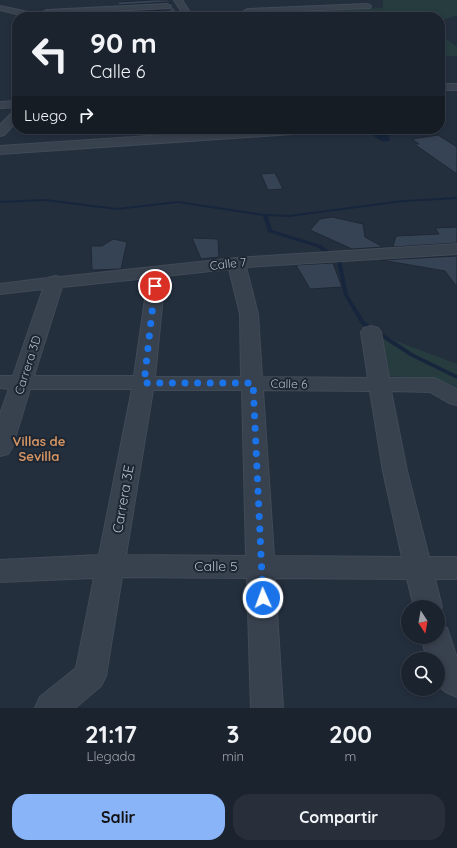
<!DOCTYPE html>
<html lang="es">
<head>
<meta charset="utf-8">
<style>
  :root { --surface:#1b232e; --page:#282f3a; --text:#f1f3f6; --muted:#a0a4aa; --line:#39404a; --accent:#8ab4f8 }
  body { margin:0; font-family:Quicksand,sans-serif; background:var(--page); color:var(--text); height:100vh; display:flex; flex-direction:column; font-size:15px; white-space:nowrap }
  * { box-sizing:border-box; margin:0 }
  p { font-size:13px; color:var(--muted) }
  .icon { flex:none; width:22px; height:22px; fill:none; stroke:currentColor; stroke-width:2; stroke-linecap:round; stroke-linejoin:round }
  .map { position:relative; height:708px; overflow:hidden }
  .drawer { display:flex; flex-direction:column; background:var(--surface); flex:1 }
  .drawer>* { flex:none }
  .guide { position:absolute; left:12px; top:12px; width:433px; height:122px; border-radius:16px; box-shadow:0 2px 6px #0003,0 0 0 1px var(--line); background:#1b232e; color:var(--text); overflow:hidden }
  .needle { width:26px; rotate:169deg }
  .tools { position:absolute; left:401px; top:600px; display:grid; gap:8px }
  .tools a { display:grid; place-items:center; width:44px; height:44px; border-radius:50%; background:var(--surface); box-shadow:0 2px 6px #0003,0 0 0 1px var(--line); font-size:20px }
  .pin { position:absolute; display:grid; place-items:center; width:34px; height:34px; color:#fff; margin:-17px; border:2px solid #fff; border-radius:50%; box-shadow:0 1px 4px #0007 }
  .me { position:absolute; width:44px; margin:-22px; rotate:358deg; stroke-linejoin:round; filter:drop-shadow(0 0 3px #0008) }
  .turn { display:flex; align-items:center; gap:14px; height:84px; padding:0 12px; font-size:18px }
  .turn .icon { width:52px; height:52px; stroke-width:2.5 }
  .turn b { display:block; font-size:28px; line-height:34px }
  .then { display:flex; align-items:center; height:38px; padding:0 12px; background:#0003; gap:8px; font-size:15px }
  .eta { display:flex; justify-content:space-evenly; align-items:center; height:68px; text-align:center }
  .eta b { font-size:24px; font-weight:700; line-height:28px }
  .cta { display:flex; gap:8px; margin-top:auto; padding:8px 12px }
  .cta a { flex:1; height:46px; border-radius:16px; background:var(--accent); color:#111; font-size:16px; font-weight:700; line-height:46px; text-align:center }
  .cta a+a { background:var(--page); color:var(--text) }
  .map>svg:first-child { display:block }
  .green { fill:#263c3f }
  .water { fill:#17263c }
  .lines { fill:none; stroke-linecap:round; stroke-linejoin:round }
  .stream { fill:#17263c; fill-rule:evenodd }
  .building { fill:#364354; stroke:#1f2835 }
  .minor-casing { stroke:#414a57; stroke-width:2 }
  .minor { fill:#38414e; fill-rule:evenodd }
  .route { stroke:#1a73e8; stroke-width:7; stroke-dasharray:0 12.6 }
  .labels { text-anchor:middle; stroke-width:4; stroke-linejoin:round; paint-order:stroke }
  .street-label { font-size:12px; fill:#b4bcc9; stroke:#1d2633 }
  .neighbourhood-label { font-size:13px; font-weight:bold; fill:#d59563; stroke:#1d2633 }
  .near-street-label { font-size:14px; fill:#b4bcc9; stroke:#1d2633 }
</style>
</head>
<body>
<div class="map">
<svg width="457" height="708" viewBox="0 0 457 708">
  <rect width="100%" height="100%" fill="#242f3e"/>
  <g class="green">
    <path d="M383 0H457V15L440 21V17H258L255 14 383 8Z"/>
    <path d="M440 34 457 47V56L440 57Z"/>
    <path d="M375 333 457 364V387L434 378 382 376Z"/>
  </g>
  <path class="water" d="M394 131 397 133 389 136 390 141C381 143 377 138 370 133Z"/>
  <g class="lines">
    <path class="stream" d="M457 197V199L403 202 289 217 268 216 272 230 321 245 341 260 348 295 365 322 414 354 457 375V379L410 356 361 324 344 295 337 262 317 247 268 232 263 216 178 203 117 210 45 201 0 203V201L45 199 117 208 178 201 265 214 289 215 403 200Z"/>
  </g>
  <g class="building">
    <path d="M153 0H168L171 4 167 2 119 5 117 2Z"/>
    <path d="M172 6 178 13 124 16 122 12 170 10Z"/>
    <path d="M438 135 457 147V174L414 144H419L412 139Z"/>
    <path d="M275 173 283 189 268 190 261 174Z"/>
    <path d="M332 217 363 224 365 237 383 247 352 249 310 230 320 219Z"/>
    <path d="M457 227V243L393 247 396 236 439 234 435 228Z"/>
    <path d="M192 238 218 239 219 257 201 259Z"/>
    <path d="M113 239 127 242 121 269 92 270 91 246H102Z"/>
    <path d="M457 256V287L445 271 381 260Z"/>
    <path d="M333 263 342 287 310 289 296 265Z"/>
  </g>
  <g class="lines">
    <defs>
      <g id="minor">
        <path d="M174 0H182L193 17H185Z"/>
        <path d="M167 4 171 6 170 8 47 14 43 12 47 10Z"/>
        <path d="M367 4 371 6 370 8 248 13 244 11 248 9Z"/>
        <path d="M0 6 42 15 43 17H29L0 10Z"/>
        <rect x="440" y="84" width="17" height="6"/>
        <path d="M17 101V107L0 108V102Z"/>
        <path d="M17 111V121L4 135 0 136V125L13 112Z"/>
        <path d="M253 129H313L307 133 0 154V146Z"/>
        <path d="M457 244V254L246 267 258 314 262 377 368 378 361 332 364 328 371 326 378 328 381 332 389 378H434L457 389V405L449 403 430 392 391 391 407 471 429 557H457V579H435L442 607 438 616V607H414L407 579 275 578 283 708H251L247 578 122 577 106 676 101 686 75 708H35L40 697 76 668 94 578 0 582V560L99 555 132 389H30L12 448 8 454 0 456V414L9 389 0 388V376H13L43 289 0 294V284L48 278 55 276 60 277 236 258ZM229 269 240 314 241 377H155L165 276ZM148 278 134 376H34L62 287ZM153 390H242L246 556 126 555ZM263 390 370 391 383 471 402 557 274 556Z"/>
        <path d="M438 625 447 628 457 658V697L446 692 438 686V659H427L421 637H438Z"/>
      </g>
    </defs>
    <use href="#minor" class="minor-casing"/>
    <use href="#minor" class="minor"/>
  </g>
  <g class="lines">
    <path class="route" d="M155 286 144 383H253L263 598"/>
  </g>
  <g class="labels">
    <g class="street-label">
      <text transform="translate(228 264) rotate(-6)" y="4">Calle 7</text>
      <text transform="translate(28 365) rotate(-72)" y="4">Carrera 3D</text>
      <text transform="translate(289 384) rotate(1)" y="4">Calle 6</text>
    </g>
    <g class="neighbourhood-label">
      <text x="39" y="446">Villas de<tspan x="39" dy="15">Sevilla</tspan></text>
    </g>
    <g class="near-street-label">
      <text transform="translate(123 499) rotate(-80)" y="5">Carrera 3E</text>
      <text x="216" y="571">Calle 5</text>
    </g>
  </g>
</svg>
<div class="tools">
<a><svg class="needle" viewBox="-14 -14 28 28"><path d="M0-13l5 13h-10z" fill="#e53935"/><path d="M0 13l5-13h-10z" fill="#a0a4aa"/></svg></a>
<a><svg class="icon" aria-label="search" viewBox="0 0 24 24"><circle cx="10" cy="10" r="6"/><path d="M15 15l6 6"/></svg></a>
</div>
<div class="pin" style="left:155px;top:286px;background:#d93025"><svg class="icon" aria-label="arrive" viewBox="0 0 24 24"><path d="M6 21V4h12l-3 4 3 4H6"/></svg></div>
<svg class="me" style="left:263px;top:598px" viewBox="-20 -20 40 40"><circle r="17" fill="#1a73e8" stroke="#fff" stroke-width="3"/><path d="M0-11L8 9 0 5-8 9z" fill="#fff"/></svg>
<div class="guide">
<div class="turn"><svg class="icon" aria-label="left" viewBox="0 0 24 24"><path d="M17 20v-9H6M10 6l-5 5 5 5"/></svg><div><b>90 m</b>Calle 6</div></div>
<div class="then">Luego<svg class="icon" aria-label="right" viewBox="0 0 24 24"><path d="M7 20v-9h11M14 6l5 5-5 5"/></svg></div>
</div>
</div>
<section class="drawer">
<div class="eta">
<div><b>21:17</b><p>Llegada</p></div>
<div><b>3</b><p>min</p></div>
<div><b>200</b><p>m</p></div>
</div>
<div class="cta"><a>Salir</a><a>Compartir</a></div>
</section>
</body>
</html>
